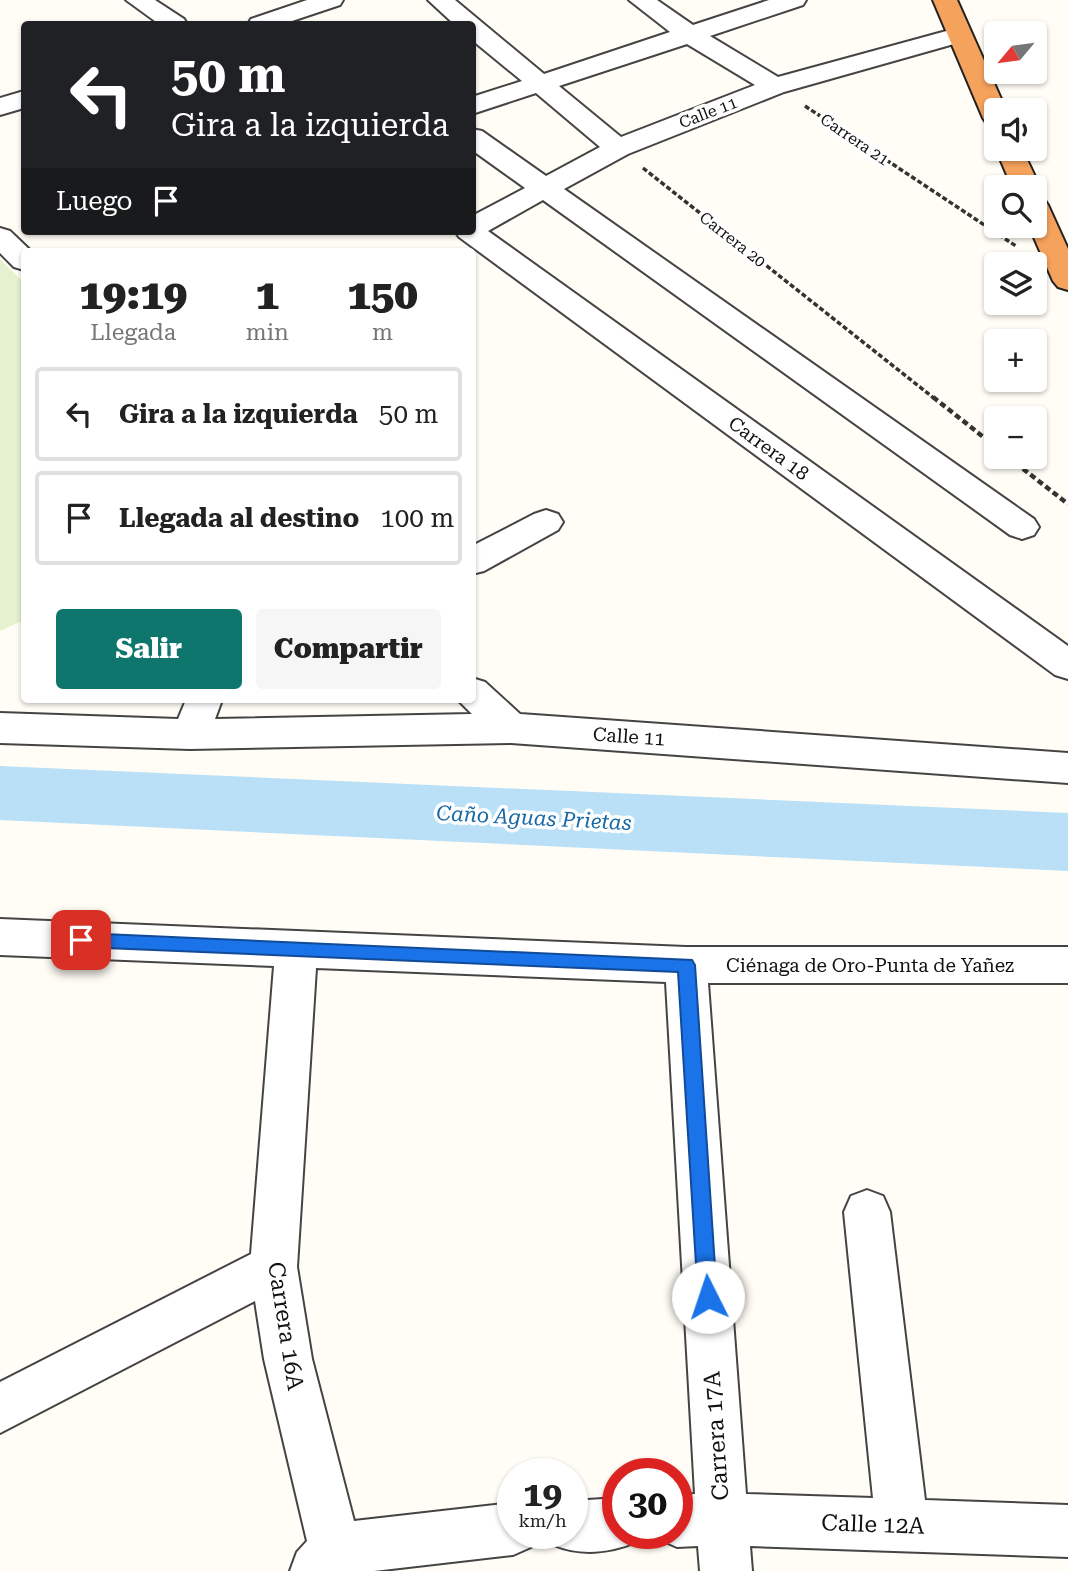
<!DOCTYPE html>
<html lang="es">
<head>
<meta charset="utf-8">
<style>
  :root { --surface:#fff; --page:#f6f6f6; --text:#222; --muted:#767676; --line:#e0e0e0; --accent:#0f766e }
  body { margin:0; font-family:"Roboto Serif",serif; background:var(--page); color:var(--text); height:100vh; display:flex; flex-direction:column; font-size:26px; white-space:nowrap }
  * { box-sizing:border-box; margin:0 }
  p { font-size:23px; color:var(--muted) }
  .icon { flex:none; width:38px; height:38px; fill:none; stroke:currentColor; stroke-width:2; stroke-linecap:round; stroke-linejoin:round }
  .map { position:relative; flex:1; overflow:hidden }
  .sheet { position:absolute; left:21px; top:248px; width:455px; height:455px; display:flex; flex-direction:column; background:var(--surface); border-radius:7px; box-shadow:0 2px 5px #0004 }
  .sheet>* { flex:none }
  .guide { position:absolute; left:21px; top:21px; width:455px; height:214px; border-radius:7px; box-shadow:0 2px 5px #0004; background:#202124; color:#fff; overflow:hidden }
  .needle { width:46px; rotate:241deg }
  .tools { position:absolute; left:984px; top:21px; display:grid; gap:14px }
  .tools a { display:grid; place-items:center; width:63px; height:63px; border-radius:7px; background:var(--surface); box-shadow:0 2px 5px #0004; font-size:35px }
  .speed { position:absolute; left:497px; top:1458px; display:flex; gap:14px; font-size:35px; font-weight:700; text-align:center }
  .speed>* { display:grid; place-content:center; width:91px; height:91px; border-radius:50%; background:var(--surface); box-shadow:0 2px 5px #0004; line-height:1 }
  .speed small { font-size:18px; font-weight:400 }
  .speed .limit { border:10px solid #d22; background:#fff; color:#111 }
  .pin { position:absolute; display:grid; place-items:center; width:60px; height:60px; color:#fff; margin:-30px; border-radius:14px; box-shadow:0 4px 10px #0006 }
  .me { position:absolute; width:77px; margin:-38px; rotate:356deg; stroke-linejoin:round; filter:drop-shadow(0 0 5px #0008) }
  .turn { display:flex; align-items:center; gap:24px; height:147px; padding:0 35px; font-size:32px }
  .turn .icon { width:91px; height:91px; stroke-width:2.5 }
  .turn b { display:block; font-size:49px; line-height:60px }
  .then { display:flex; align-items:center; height:66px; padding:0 35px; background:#0003; gap:14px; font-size:26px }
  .eta { display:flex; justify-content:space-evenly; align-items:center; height:119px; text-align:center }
  .eta b { font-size:42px; font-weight:800; line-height:49px }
  .primary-button { display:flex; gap:14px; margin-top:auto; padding:14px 35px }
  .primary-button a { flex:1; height:80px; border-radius:7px; background:var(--accent); color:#fff; font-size:28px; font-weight:800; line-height:80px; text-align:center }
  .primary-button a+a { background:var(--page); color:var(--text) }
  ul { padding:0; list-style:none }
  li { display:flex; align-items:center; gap:21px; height:94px; margin:0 14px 10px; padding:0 21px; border:4px solid var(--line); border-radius:7px }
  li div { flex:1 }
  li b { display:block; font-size:26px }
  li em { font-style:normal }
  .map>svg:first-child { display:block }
  .pitch { fill:#e6f2cf }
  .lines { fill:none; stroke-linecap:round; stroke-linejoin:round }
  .river { fill:#b9e0f7; fill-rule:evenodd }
  .minor-casing { stroke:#444; stroke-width:4 }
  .highway-casing { stroke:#222; stroke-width:4 }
  .path-far1 { stroke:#333; stroke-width:3.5; stroke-dasharray:5 2.5; stroke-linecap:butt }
  .path { stroke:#333; stroke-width:4.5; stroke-dasharray:6 3.5; stroke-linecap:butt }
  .minor { fill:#fff; fill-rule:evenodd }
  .highway { fill:#f5a25d; fill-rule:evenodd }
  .route { fill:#1a73e8; stroke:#114b97; stroke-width:2 }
  .labels { text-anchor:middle; stroke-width:7; stroke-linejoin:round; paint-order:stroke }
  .far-street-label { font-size:16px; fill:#111; stroke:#fff }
  .street-label { font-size:19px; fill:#111; stroke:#fff }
  .water-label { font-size:21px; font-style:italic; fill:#1768a6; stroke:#fff }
  .near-street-label { font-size:23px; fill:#111; stroke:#fff }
</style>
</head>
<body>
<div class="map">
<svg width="1068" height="1571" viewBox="0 0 1068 1571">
  <rect width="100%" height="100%" fill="#fffdf5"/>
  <path class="pitch" d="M0 259 24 283V620L0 631Z"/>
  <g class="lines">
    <path class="river" d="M0 766 1068 813V871L0 820Z"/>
    <defs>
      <g id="minor">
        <path d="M126 0H155L184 19 187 24H159Z"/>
        <path d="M307 0H343L340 5 283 24H248L251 19Z"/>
        <path d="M428 0H455L544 74 670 32 629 0H657L693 25 769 0H806L803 5 710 36 778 77 950 30 959 27 968 30 972 35 968 40 784 92 628 154 564 189 1034 519 1039 527 1034 535 1022 539 1010 535 543 200 488 231 1068 646V679L1055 675 459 237 455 231H472V216L525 188 472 150V129L482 131 546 176 600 147 536 93 472 114V97L522 81 472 40V24H454ZM687 44 755 85 621 137 559 86Z"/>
        <path d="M24 91V108L0 115V98Z"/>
        <path d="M0 228 10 231 32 252H24V270L14 267 0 253Z"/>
        <path d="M546 510 558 514 563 522 558 530 484 571 472 574V546L534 514Z"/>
        <path d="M472 678 485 682 520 714 1068 753V783L511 743 190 749 0 743V713L178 719 186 700H222L215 719 472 714 458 700H472Z"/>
        <path d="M0 919 686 947H1068V983H708L746 1494 873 1498 844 1212 851 1196 867 1190 883 1196 890 1212 925 1500 1068 1505V1557L750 1546 752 1571H700L698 1546 677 1547 659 1539 656 1533H677V1495L695 1494 666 982 316 968 297 1267 312 1359 354 1521 513 1503V1533H537L531 1547 513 1555 374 1571H290L297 1552 307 1541 264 1359 255 1301 0 1433V1382L251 1254 274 966 0 955Z"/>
        <path d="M618 1498V1533H640L636 1542C610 1553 580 1556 554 1545L549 1533H572V1501Z"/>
      </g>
      <g id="highway">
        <path d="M933 0H957L1006 110H996V126L987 124 983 118Z"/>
        <path d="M996 149H1022L1040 187 1036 193 1034 187H1012Z"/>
        <path d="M1034 197 1044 199 1048 205 1068 249V290L1058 287 1053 281 1029 226H1034Z"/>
      </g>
    </defs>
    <use href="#minor" class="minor-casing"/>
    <use href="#highway" class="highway-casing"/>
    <g class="path-far1">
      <path d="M805 106 1016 246"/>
      <path d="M643 168 935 399"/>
    </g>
    <g class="path">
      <path d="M933 397 996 447"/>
      <path d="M1008 457 1068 504"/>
    </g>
    <use href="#minor" class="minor"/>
    <use href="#highway" class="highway"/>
  </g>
  <path class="route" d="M81 933 692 960 695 965 717 1297 714 1304 708 1307 701 1304 698 1297 678 972 81 947 75 945 72 940 75 935Z"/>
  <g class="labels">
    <g class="far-street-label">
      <text transform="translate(708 112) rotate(-21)" y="6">Calle 11</text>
      <text transform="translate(855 139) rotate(34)" y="6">Carrera 21</text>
      <text transform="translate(733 239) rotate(38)" y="6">Carrera 20</text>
    </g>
    <g class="street-label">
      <text transform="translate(769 448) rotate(36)" y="7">Carrera 18</text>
      <text transform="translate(629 736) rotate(4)" y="7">Calle 11</text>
      <text x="870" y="972">Ciénaga de Oro-Punta de Yañez</text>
    </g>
    <g class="water-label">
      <text transform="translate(534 818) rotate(3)" y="7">Caño Aguas Prietas</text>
    </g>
    <g class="near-street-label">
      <text transform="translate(286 1326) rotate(81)" y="8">Carrera 16A</text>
      <text transform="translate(716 1436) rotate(-94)" y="8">Carrera 17A</text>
      <text transform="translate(873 1524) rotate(2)" y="8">Calle 12A</text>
    </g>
  </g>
</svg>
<div class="tools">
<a><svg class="needle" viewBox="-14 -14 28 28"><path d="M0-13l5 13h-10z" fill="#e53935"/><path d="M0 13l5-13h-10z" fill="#767676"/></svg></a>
<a><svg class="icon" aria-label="sound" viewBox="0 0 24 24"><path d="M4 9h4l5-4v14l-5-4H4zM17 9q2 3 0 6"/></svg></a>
<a><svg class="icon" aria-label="search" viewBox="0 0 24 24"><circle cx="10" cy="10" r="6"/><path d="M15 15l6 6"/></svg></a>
<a><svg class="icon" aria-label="layers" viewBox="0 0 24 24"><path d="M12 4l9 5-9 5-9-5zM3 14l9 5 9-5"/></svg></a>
<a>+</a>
<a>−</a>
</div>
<div class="speed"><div>19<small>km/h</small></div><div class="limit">30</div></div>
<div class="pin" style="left:81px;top:940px;background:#d93025"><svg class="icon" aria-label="arrive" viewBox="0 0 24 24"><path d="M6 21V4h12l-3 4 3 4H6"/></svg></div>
<svg class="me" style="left:708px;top:1297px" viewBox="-20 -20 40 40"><circle r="19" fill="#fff"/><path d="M0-13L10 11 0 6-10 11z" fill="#1a73e8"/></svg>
<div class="guide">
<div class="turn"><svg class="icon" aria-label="left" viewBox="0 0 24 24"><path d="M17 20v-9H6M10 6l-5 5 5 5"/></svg><div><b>50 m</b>Gira a la izquierda</div></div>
<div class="then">Luego<svg class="icon" aria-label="arrive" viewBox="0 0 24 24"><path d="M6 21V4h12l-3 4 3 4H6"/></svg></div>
</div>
<section class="sheet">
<div class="eta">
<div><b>19:19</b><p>Llegada</p></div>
<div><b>1</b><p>min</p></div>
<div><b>150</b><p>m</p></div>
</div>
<ul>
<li><svg class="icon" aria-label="left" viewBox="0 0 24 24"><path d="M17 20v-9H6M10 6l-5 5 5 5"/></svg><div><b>Gira a la izquierda</b></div><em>50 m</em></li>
<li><svg class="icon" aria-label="arrive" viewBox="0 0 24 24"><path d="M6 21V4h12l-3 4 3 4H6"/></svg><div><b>Llegada al destino</b></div><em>100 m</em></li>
</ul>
<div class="primary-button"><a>Salir</a><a>Compartir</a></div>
</section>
</div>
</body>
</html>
